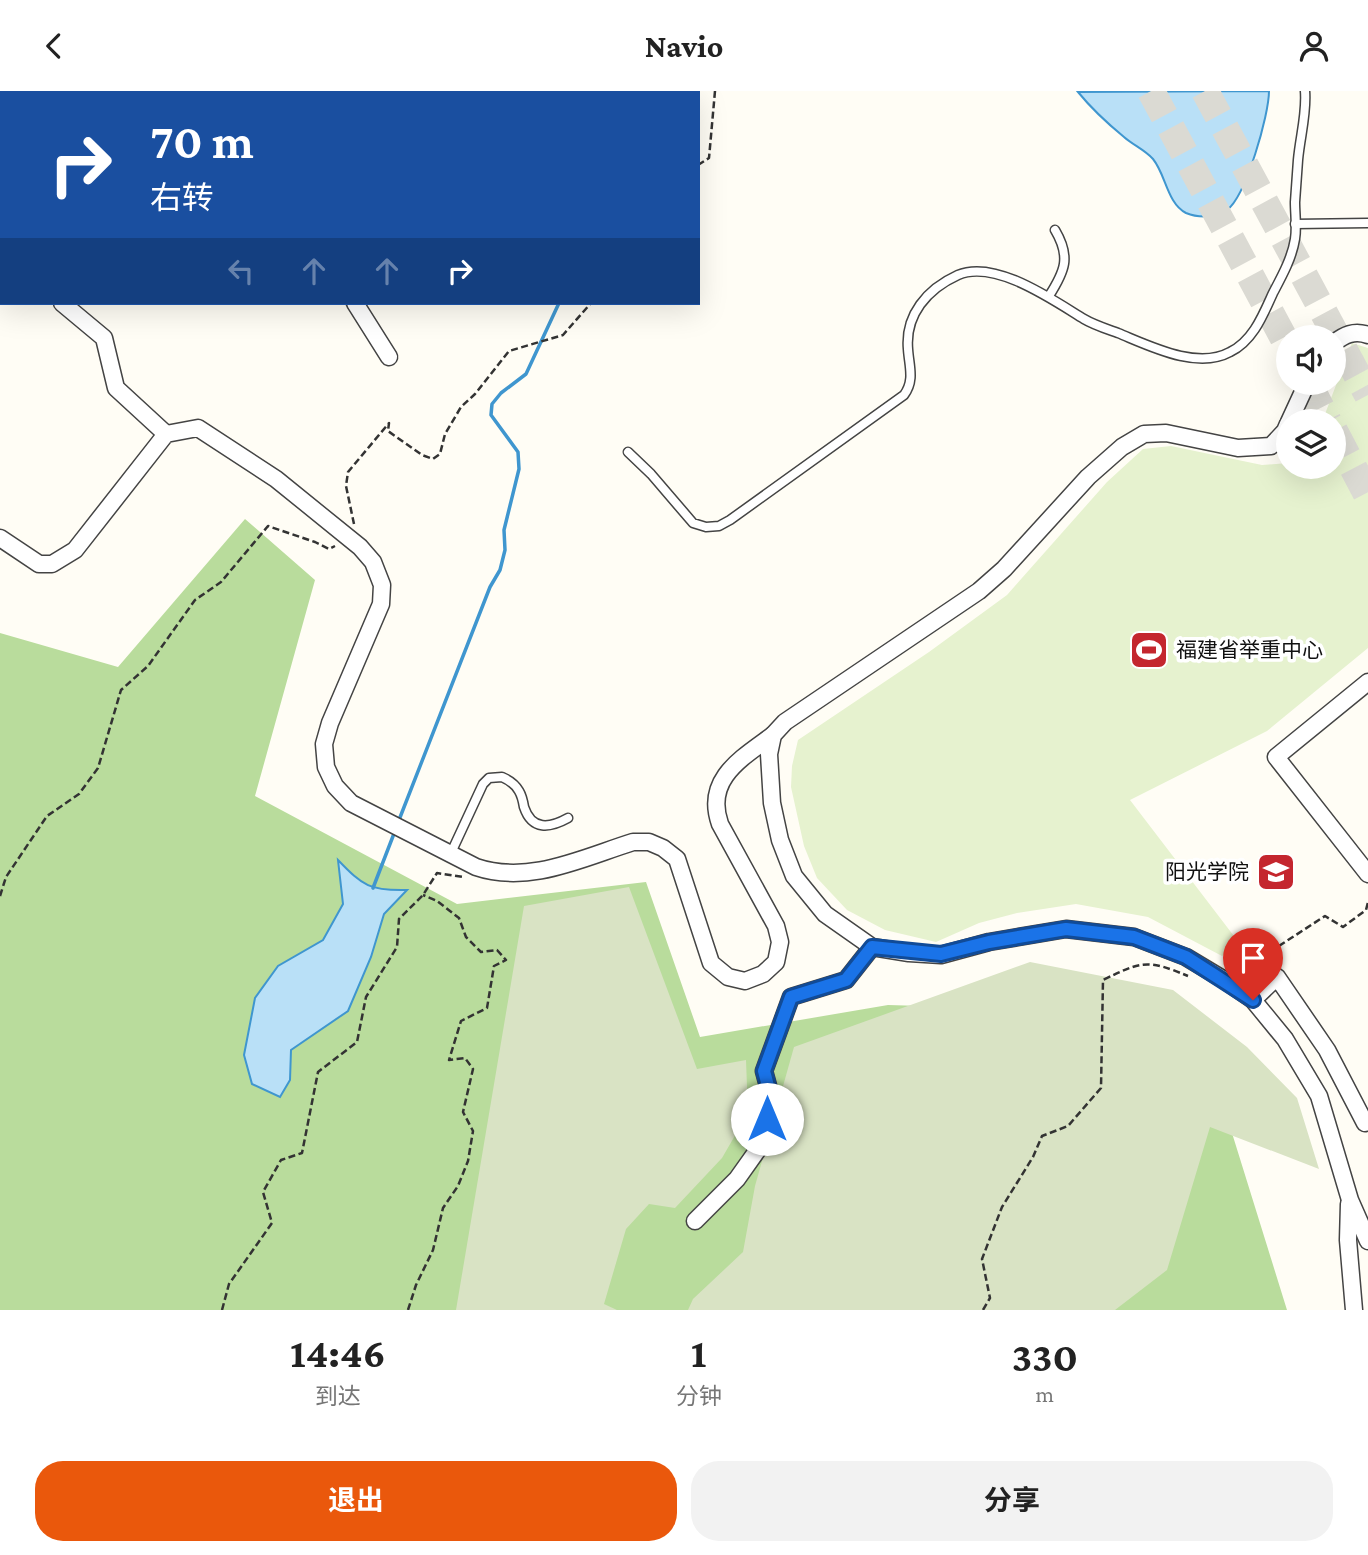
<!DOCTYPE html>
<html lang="zh">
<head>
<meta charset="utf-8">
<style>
  :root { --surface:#fff; --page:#f2f2f2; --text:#222; --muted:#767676; --accent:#ea580c }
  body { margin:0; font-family:"Crimson Pro","Noto Sans SC",serif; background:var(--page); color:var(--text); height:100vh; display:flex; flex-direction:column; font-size:26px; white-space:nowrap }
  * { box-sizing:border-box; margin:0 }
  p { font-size:23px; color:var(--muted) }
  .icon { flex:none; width:38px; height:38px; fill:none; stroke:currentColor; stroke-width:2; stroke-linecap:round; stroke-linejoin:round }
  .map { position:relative; height:1219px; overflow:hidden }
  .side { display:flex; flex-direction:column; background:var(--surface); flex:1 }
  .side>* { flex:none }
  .top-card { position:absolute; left:0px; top:0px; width:700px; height:214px; box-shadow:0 7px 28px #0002; background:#1a4fa0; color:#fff; overflow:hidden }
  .tools { position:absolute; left:1276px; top:234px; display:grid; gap:14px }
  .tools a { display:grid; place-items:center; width:70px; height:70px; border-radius:50%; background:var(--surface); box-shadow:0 7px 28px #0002; font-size:35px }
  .pin { position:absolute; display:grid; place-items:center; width:60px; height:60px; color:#fff; margin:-72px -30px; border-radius:50% 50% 50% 0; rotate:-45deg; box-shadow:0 0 7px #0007 }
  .pin .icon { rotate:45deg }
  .me { position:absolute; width:77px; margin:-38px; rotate:0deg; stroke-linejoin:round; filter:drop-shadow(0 0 5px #0008) }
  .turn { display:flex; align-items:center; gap:24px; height:147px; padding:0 35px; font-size:32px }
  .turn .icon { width:91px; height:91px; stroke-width:2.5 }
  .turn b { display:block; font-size:49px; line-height:60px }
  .lanes { display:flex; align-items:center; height:66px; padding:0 35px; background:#0003; justify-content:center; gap:35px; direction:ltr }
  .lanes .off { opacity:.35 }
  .eta { display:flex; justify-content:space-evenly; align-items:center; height:119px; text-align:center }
  .eta b { font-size:42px; font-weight:700; line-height:49px }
  .cta { display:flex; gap:14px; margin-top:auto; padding:14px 35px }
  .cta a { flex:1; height:80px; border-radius:28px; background:var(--accent); color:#fff; font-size:28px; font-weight:700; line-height:80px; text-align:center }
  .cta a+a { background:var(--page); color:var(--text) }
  header { display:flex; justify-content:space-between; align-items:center; height:91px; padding:0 35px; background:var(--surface); font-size:32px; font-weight:700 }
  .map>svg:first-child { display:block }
  .forest { fill:#b9dc9c }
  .cemetery { fill:#d9e3c4 }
  .pitch { fill:#e6f2cf }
  .water { fill:#b9e0f7; stroke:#3f96cf; stroke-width:2 }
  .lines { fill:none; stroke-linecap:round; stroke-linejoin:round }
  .stream { stroke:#3f96cf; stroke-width:3.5 }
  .highway-tunnel { stroke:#dbdad3; stroke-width:28; stroke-dasharray:28 14; stroke-linecap:butt }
  .lane-casing { stroke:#444; stroke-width:11 }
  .street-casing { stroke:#444; stroke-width:19 }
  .path { stroke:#333; stroke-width:2.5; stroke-dasharray:7 3.5; stroke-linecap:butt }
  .lane { stroke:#fff; stroke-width:8 }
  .street { stroke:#fff; stroke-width:16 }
  .route-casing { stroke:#114b97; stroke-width:18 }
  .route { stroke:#1a73e8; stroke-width:12 }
  .labels { text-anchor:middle; stroke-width:7; stroke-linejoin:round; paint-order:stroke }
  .poi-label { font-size:21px; fill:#111; stroke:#fff; text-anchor:start }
</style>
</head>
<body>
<header><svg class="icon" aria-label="back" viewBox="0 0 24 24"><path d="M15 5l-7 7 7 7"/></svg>Navio<svg class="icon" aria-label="person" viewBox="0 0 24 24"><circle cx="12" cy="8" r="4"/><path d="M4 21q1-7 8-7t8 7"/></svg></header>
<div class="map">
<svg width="1368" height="1219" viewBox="0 0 1368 1219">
  <rect width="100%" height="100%" fill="#fffdf5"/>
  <path class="forest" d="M245 428 315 489 255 705 457 813 646 791 700 946 888 914 1195 923 1287 1219H0V542L118 576Z"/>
  <g class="cemetery">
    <path d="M629 796 697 978 746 969 748 1022 722 1067 675 1117 649 1113 626 1138 604 1213 617 1219H456L524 815Z"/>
    <path d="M1030 871 1173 899 1247 956 1297 1007 1319 1078 1210 1036 1167 1179 1115 1219H688L693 1208 743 1161 755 1095 794 956Z"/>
  </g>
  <path class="pitch" d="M1352 252 1368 257V557L1267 640 1130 709 1240 853 1222 865 1148 826 1076 813 1017 822 979 832 936 851 885 839 847 819 817 787 804 755 791 696 792 675 798 649 929 561 1007 504 1107 391 1143 358 1171 355 1262 374 1288 372V376H1334V331H1322Z"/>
  <g class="water">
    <path d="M1269 0C1269 24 1246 105 1227 119 1217 127 1198 127 1186 122 1167 112 1166 84 1153 68 1145 59 1133 54 1124 46 1107 32 1091 17 1078 1Z"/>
    <path d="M338 769C363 795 370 800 407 799L384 823 371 866 348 920 291 959 290 989 280 1006 252 993 244 964 255 907 278 875 323 849 343 813Z"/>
  </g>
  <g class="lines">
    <g class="stream">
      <path d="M658 2 659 0"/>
      <path d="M399 729 490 496 500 479 505 459 504 439 519 378 518 361 491 324 492 313 501 302 526 283 559 212"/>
      <path d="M373 797 395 740"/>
    </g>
    <g class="highway-tunnel">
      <path d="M1151 0 1288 255"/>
      <path d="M1205 0 1368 304"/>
      <path d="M1308 292 1328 331"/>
      <path d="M1334 340 1368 405"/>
    </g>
    <defs>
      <g id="lane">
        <path d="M1295 133 1368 132"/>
        <path d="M1049 205C1065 180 1071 166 1055 139"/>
        <path d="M628 361 651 383 693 432 706 436 719 435 730 429 904 304C915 289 909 275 908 258 905 224 927 198 958 184 995 168 1053 209 1084 228 1094 234 1107 238 1118 242 1150 255 1197 279 1230 261 1253 250 1263 224 1273 202 1282 185 1292 167 1295 148 1297 136 1295 123 1295 111 1296 97 1297 83 1298 69 1300 46 1307 22 1305 0"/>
        <path d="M450 764 483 693 489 687 502 686C509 689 515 693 519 700 522 705 523 710 524 716 532 740 550 737 568 727"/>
      </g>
      <g id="street">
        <path d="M102 0 104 2"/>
        <path d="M267 0 269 2"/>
        <path d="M395 0 397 2"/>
        <path d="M0 87 2 86"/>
        <path d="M0 124 2 125"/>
        <path d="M0 185H2"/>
        <path d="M62 212 104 247 116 297 166 343"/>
        <path d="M355 212 389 266"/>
        <path d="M1334 252C1344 244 1354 239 1368 244"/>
        <path d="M1289 331 1307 292"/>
        <path d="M1288 333 1285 340 1271 355 1238 357 1166 342 1144 343 1122 356 1088 386 1004 478 979 500 785 631 773 644 769 663 772 712 780 749 794 785 825 823 872 856 909 862 941 864 989 851 1066 838 1134 846 1186 866 1221 887 1253 909 1285 948 1319 1005 1350 1109 1368 1150"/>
        <path d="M0 447 39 473H52L75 459 166 343 198 337 276 388 360 456 373 471 382 494 381 513 330 632 324 653 326 676 335 695 351 712 476 776C529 794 582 767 633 751H649L663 757 677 768 711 872 728 886 745 890 763 883 776 871 780 851 776 835 720 733C704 688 742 667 773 644"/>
        <path d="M1368 591 1276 666 1368 783"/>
        <path d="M1253 909 1277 886 1327 959 1365 1032 1368 1031"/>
        <path d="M1349 1113 1348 1149 1354 1219"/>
        <path d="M695 1130 737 1088 764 1050 771 1006 764 980 791 906 846 889 872 856"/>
      </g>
    </defs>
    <use href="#lane" class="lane-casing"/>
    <use href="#street" class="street-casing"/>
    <g class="path">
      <path d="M698 74 709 67 715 0"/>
      <path d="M354 433 346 395 348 381 389 332 388 340 422 364 433 368 440 363 445 343 461 316 475 303 509 260 563 244 591 212"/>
      <path d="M0 805 6 786 47 725 79 703 98 677 121 599 148 575 195 509 221 491 268 435 315 451 329 458 335 455"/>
      <path d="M1269 875 1262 866 1325 825 1343 836 1366 819 1368 811"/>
      <path d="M222 1219 229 1193 272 1132 263 1101 281 1069 302 1062 318 981 357 951 366 906 397 856 399 828 423 804 437 782 463 786"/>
      <path d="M408 1219 416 1194 433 1159 443 1117 458 1095 468 1070 473 1040 463 1021 473 978 465 967 449 969 461 930 487 917 494 875 506 869 497 859 481 861 466 846 459 827 437 810 423 804"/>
      <path d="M983 1219 990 1207 982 1168 1002 1116 1033 1066 1042 1045 1068 1035 1101 997 1103 889C1142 870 1147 868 1188 885"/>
    </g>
    <use href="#lane" class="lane"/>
    <use href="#street" class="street"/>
  </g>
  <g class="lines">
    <defs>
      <path id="route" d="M767 1028 771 1006 764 980 791 906 846 889 872 856 941 863 989 851 1066 838 1134 846 1186 866 1253 909"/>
    </defs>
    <use href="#route" class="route-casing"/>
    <use href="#route" class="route"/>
  </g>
  <defs>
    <symbol id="stadium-square" viewBox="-11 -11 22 22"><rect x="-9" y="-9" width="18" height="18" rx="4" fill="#c4262e" stroke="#fff"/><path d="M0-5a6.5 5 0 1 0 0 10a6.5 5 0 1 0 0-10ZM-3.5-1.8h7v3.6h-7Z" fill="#fff"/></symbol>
    <symbol id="university-square" viewBox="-11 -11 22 22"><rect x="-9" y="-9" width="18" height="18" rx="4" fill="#c4262e" stroke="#fff"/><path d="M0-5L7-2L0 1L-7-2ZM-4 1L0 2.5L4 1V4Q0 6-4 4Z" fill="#fff"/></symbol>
  </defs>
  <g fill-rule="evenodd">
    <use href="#stadium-square" x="1127" y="537" width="44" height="44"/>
    <use href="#university-square" x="1254" y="759" width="44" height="44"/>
  </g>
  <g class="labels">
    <g class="poi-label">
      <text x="1176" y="566">福建省举重中心</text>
      <text x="1249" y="788" text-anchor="end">阳光学院</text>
    </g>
  </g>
</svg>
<div class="tools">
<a><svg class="icon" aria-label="sound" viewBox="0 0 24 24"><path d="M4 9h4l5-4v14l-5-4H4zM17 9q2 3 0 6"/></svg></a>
<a><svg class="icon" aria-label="layers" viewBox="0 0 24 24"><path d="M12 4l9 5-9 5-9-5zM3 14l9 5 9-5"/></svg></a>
</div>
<div class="pin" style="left:1253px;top:909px;background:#d93025"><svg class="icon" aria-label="arrive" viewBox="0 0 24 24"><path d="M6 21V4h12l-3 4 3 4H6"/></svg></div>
<svg class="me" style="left:767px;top:1028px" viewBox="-20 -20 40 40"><circle r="19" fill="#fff"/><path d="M0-13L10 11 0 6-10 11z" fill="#1a73e8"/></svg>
<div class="top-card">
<div class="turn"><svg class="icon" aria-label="right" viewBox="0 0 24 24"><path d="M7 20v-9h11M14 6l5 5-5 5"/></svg><div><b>70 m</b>右转</div></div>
<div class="lanes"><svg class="icon off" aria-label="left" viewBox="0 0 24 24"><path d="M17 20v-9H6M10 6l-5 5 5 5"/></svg><svg class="icon off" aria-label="ahead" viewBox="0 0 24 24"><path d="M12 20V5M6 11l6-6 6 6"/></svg><svg class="icon off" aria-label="ahead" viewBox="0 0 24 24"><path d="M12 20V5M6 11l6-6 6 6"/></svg><svg class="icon" aria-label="right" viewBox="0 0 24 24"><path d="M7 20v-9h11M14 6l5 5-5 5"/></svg></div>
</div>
</div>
<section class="side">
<div class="eta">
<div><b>14:46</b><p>到达</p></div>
<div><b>1</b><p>分钟</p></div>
<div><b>330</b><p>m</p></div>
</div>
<div class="cta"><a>退出</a><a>分享</a></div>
</section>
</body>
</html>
